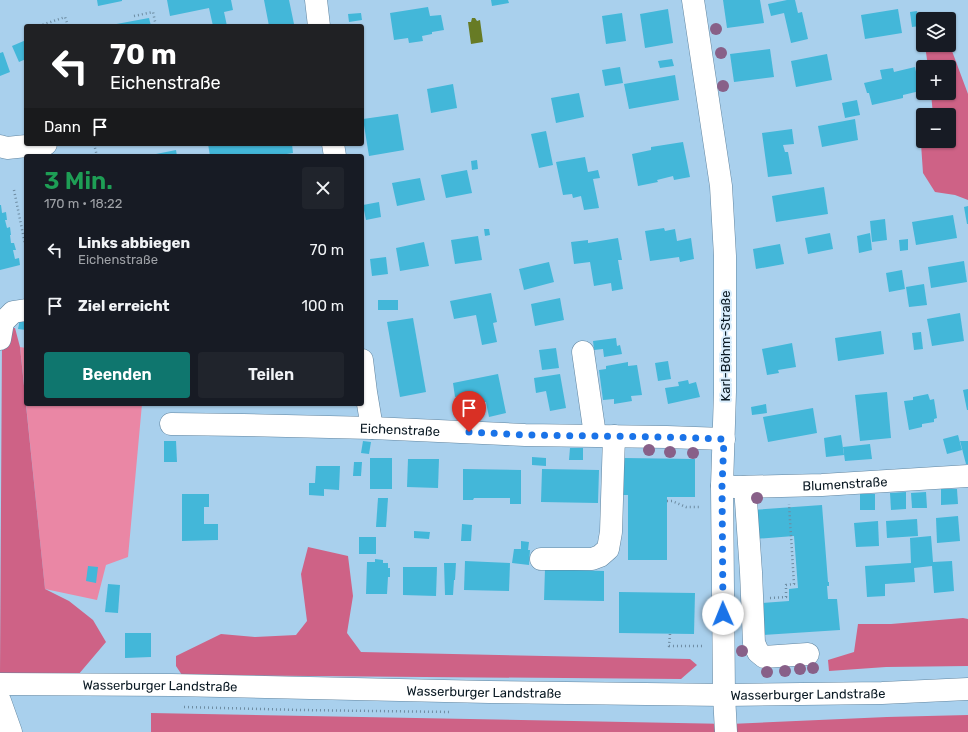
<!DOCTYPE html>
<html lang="de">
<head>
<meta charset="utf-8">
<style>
  :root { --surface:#171b24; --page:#20242c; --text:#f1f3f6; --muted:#9ea1a6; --accent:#0f766e }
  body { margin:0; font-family:Rubik,sans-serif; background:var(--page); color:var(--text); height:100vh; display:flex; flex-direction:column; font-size:15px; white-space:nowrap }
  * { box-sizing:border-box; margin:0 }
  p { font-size:13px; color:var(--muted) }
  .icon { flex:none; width:22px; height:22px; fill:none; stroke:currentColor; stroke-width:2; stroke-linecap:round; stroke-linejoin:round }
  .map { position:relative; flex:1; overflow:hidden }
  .panel { position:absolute; left:24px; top:154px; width:340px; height:252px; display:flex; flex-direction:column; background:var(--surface); border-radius:4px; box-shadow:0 1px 3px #0004 }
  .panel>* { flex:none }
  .top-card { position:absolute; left:24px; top:24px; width:340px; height:122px; border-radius:4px; box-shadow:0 1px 3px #0004; background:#202124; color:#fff; overflow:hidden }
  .controls { position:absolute; left:916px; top:12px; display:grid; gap:8px }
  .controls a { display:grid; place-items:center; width:40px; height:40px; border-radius:4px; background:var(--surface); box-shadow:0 1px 3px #0004; font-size:20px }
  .pin { position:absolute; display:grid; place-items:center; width:34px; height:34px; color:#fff; margin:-41px -17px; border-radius:50% 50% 50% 0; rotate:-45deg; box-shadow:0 0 4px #0007 }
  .pin .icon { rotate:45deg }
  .me { position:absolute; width:44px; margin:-22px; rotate:359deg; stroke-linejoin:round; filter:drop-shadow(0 0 3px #0008) }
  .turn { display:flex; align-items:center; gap:14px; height:84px; padding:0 20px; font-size:18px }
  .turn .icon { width:52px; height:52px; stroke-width:2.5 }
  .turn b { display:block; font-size:28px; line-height:34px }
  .then { display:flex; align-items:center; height:38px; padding:0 20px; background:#0003; gap:8px; font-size:15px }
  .round { display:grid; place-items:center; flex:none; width:42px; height:42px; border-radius:4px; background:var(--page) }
  .overview { display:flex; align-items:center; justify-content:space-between; height:68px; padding:0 20px }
  h1 { font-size:24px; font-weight:600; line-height:30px; color:#1e9e55 }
  .action { display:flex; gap:8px; margin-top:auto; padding:8px 20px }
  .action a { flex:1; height:46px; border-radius:4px; background:var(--accent); color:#fff; font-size:16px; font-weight:600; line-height:46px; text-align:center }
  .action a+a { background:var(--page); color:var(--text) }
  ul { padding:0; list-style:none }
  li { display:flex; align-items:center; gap:12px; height:56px; padding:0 20px }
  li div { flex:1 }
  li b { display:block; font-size:15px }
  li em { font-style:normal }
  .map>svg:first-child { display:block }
  .green { fill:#ea87a5 }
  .forest { fill:#ce6286 }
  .water { fill:#677b25 }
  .building { fill:#43b7d9 }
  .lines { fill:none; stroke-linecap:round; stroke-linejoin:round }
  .minor-casing { stroke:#6185a0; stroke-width:23 }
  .major-casing { stroke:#6185a0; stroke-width:23 }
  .path { stroke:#6e8ca2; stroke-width:2.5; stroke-dasharray:1 3; stroke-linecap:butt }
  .minor { stroke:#fff; stroke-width:22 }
  .major { stroke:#fff; stroke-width:22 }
  .tree { fill:#886088 }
  .route { stroke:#1a73e8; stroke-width:7; stroke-dasharray:0 12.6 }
  .labels { text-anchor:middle; stroke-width:4; stroke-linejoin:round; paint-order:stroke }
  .street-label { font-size:13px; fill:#091822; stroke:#daeefd }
</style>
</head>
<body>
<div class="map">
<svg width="968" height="732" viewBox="0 0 968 732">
  <rect width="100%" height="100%" fill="#a9d0ed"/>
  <g class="green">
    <path d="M20 347 26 348V403Z"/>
    <path d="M26 404H142L128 557 106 565 97 600 45 589Z"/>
  </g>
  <g class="forest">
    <path d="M925 45H943L952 51 968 94V200L955 195 935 192 923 173 920 129 923 127V141H949V115H933L931 93H949V67H928Z"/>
    <path d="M15 328 20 347 45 589 69 601 93 620 106 642 78 675 0 674 2 340 4 329Z"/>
    <path d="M308 547 348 556 353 596 347 633 361 652 690 659 697 665 681 679 182 675 176 666V656L221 634 255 637 296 635 307 621 301 574Z"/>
    <path d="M963 618 968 619V666L886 667 829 671 828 660 854 652 858 624H891Z"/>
    <path d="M151 713 730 724 887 717 968 715V732H151Z"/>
  </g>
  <path class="water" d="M472 18H475L477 21 480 20 483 42 471 44 468 22H471Z"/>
  <g class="building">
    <path d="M97 0H122V1L98 6Z"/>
    <path d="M167 0H231L233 10 224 12 227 26H213L209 8 170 16Z"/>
    <path d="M264 0H289L294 24 291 25V26H269Z"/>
    <path d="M491 0H508L509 3 492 6Z"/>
    <path d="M723 0H760L764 23 727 28Z"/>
    <path d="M787 0H795L798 13 802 12 808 39 791 43 784 13 771 16 768 4Z"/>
    <path d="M428 7 430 16 441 15 444 30 432 32V34L422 36 423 41 409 43 408 38 394 40 390 13Z"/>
    <path d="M668 9 673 43 645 48 640 14Z"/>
    <path d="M898 9 902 33 865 39 861 15Z"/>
    <path d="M917 11 920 26 912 27 910 12Z"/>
    <path d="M361 13 362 20 349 22 348 14Z"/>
    <path d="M622 13 626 41 606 44 602 16Z"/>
    <path d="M149 18 151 26H111V25Z"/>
    <path d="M26 40V59L19 62 12 46Z"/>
    <path d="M770 49 774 77 734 82 730 54Z"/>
    <path d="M3 52 10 72 0 76V53Z"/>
    <path d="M827 54 832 80 796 87 791 61Z"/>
    <path d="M672 59 674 66 660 68 658 61Z"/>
    <path d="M620 67 623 83 605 86 602 70Z"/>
    <path d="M915 67 920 91 903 95V98L872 105 869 93H867L864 83 882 79 880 70 893 68 894 72Z"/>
    <path d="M675 75 679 100 629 109 624 84Z"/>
    <path d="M453 84 457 108 431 113 427 89Z"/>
    <path d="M579 93 584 117 556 123 551 98Z"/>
    <path d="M857 100 860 115 845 118 842 103Z"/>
    <path d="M398 114 404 150 369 156 363 119Z"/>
    <path d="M855 119 858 140 822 147 818 126Z"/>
    <path d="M792 129 794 144 783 145 785 152H788L792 174 768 177 762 133Z"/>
    <path d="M546 131 553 165 539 168 531 134Z"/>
    <path d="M683 142 690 177 674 180 673 176 657 180 658 182 638 186 632 154 651 150V147Z"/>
    <path d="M208 144H292L293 153 274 156H210Z"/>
    <path d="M176 150 177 156H156V154Z"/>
    <path d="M585 157 588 172 598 170 600 178 593 179 599 208 584 210 581 196 573 198 572 194 563 195 556 162Z"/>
    <path d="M477 160 478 169 472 170 471 161Z"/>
    <path d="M467 170 472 193 446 198 441 175Z"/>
    <path d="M420 178 425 200 397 206 392 183Z"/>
    <path d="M824 187 828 214 776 222 772 196Z"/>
    <path d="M379 202 381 217 366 220 363 205Z"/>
    <path d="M0 205H1L2 213 6 212 7 220H5L7 228 10 227 11 235H10L11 243H14L16 250H13L15 259 19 258 20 265 0 270Z"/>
    <path d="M968 206V224H967L964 207Z"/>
    <path d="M953 215 957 238 916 245 912 222Z"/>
    <path d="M885 219 887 240 872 242 870 221Z"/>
    <path d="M664 228 665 231 675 229 677 241 691 238 694 259 680 262 679 257 650 261 645 231Z"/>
    <path d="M484 229H489L490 235 485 236Z"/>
    <path d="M830 233 833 249 808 254 805 238Z"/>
    <path d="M870 233 872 250 859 253 857 236Z"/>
    <path d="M478 236 482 260 455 264 451 240Z"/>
    <path d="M618 238 622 260H618L623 289 612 291 611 283 594 286 590 262 574 264 571 242 588 240V243Z"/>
    <path d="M908 239V250L900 251 899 240Z"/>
    <path d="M424 242 429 266 400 271 396 248Z"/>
    <path d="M780 244 784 264 756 269 753 249Z"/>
    <path d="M386 257 388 274 372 276 370 259Z"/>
    <path d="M964 261 967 282 931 288 928 267Z"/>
    <path d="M549 262 554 282 524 290 519 269Z"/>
    <path d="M902 270 905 289 889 292 886 273Z"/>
    <path d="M924 284 927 305 909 307 906 287Z"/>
    <path d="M491 293 497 322 493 323 497 342 482 345 476 315 454 319 450 301Z"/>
    <path d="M560 298 564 320 535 326 531 304Z"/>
    <rect x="378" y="300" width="20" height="10"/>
    <path d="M960 313 964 341 932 346 927 319Z"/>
    <path d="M21 314 26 315V330L18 329Z"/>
    <path d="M413 318 426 392 400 397 387 322Z"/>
    <path d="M881 331 884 354 838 361 835 338Z"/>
    <path d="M921 332 923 349 914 350 912 333Z"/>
    <path d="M616 338 617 346 620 345 622 354 604 357 603 349 594 350 593 341Z"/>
    <path d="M792 343 796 367 778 370 779 373 767 375 762 349Z"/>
    <path d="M556 348 559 368 542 370 539 350Z"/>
    <path d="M668 361 671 379 658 381 655 363Z"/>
    <path d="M628 362V366L637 365 642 395 631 396 632 401 614 404V399L603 400 599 370 606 369V366Z"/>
    <path d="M498 374 506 413 489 417 486 402 474 404 471 394 455 397 453 383Z"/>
    <path d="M560 374 566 408 550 411 546 391 536 393 534 378Z"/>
    <path d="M688 380 689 384 696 382 700 397 668 404 665 388 679 386 678 382Z"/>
    <path d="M968 389V410H967L963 390Z"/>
    <path d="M887 392 891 438 860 441 855 395Z"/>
    <path d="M928 394 930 400 934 399 937 418 934 419V422L922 424V427L909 430 904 401 913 400V397Z"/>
    <path d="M766 404 767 413 752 415 751 407Z"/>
    <path d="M813 408 817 433 768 442 763 417Z"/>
    <path d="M841 435 844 455 826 457 824 438Z"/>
    <path d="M958 435 962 450 947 454 943 439Z"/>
    <path d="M164 441H176L177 462H164Z"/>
    <path d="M363 441 371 442 369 454 361 453Z"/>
    <path d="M960 441H968V464H966Z"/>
    <path d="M870 444 872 459 845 461 843 447Z"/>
    <path d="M570 448H583V460H569Z"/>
    <path d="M532 457 546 458V466L532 465Z"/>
    <rect x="370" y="458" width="22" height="31"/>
    <path d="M624 458 695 459V497H667V560H628V495H623Z"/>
    <path d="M408 459H439L438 488 407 487Z"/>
    <path d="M354 462H362L361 476H353Z"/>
    <path d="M316 466H340L339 490 324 489V496L309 495V483H315Z"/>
    <path d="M463 469 521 470V504H510V498H474L473 500H463Z"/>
    <path d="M542 469 599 470 598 503 541 502Z"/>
    <path d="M941 489H957L958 504 941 505Z"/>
    <path d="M906 492V509L891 510 890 493Z"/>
    <path d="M926 492 927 508H912L911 493Z"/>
    <path d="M182 494H209V507H204V524H218V540L182 541Z"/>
    <rect x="860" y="494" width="15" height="16"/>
    <path d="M378 498H388L386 527H376Z"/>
    <path d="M822 505 828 582H829V586H827L828 599H837L840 630 763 635 761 603 789 601V589L798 588 794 536 754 539 752 510Z"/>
    <path d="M958 516 960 541 937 543 936 518Z"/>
    <path d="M917 519 918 536 887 538 886 521Z"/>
    <path d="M878 521 879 546 856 547 854 523Z"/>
    <path d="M462 524 472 525 471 541H461Z"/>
    <path d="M414 531 430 532 429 539 414 538Z"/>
    <path d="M931 536 933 562 952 561 954 591 934 593 932 566 914 568 915 582 885 584V596L867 597 865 566 911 563 910 538Z"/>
    <rect x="359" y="537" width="17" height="17"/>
    <path d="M521 541 529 542 528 550H530L529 565 512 563 514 549H521Z"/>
    <path d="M375 559 383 560V563H388V568H390V577H388L387 594H366L367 562H375Z"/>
    <path d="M465 561 510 563 509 591 464 590Z"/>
    <path d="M444 563H456L455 580H454L453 595H445Z"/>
    <path d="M88 566 98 567 96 583 86 581Z"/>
    <path d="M403 567H437L436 596 403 595Z"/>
    <path d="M545 569 604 571V601L544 600Z"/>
    <path d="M108 584 120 585 118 613 105 612Z"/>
    <path d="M619 592 695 593 694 634 619 633Z"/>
    <path d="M125 633H151V657L125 658Z"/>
  </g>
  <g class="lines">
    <defs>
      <g id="minor">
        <path d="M316 0 319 26"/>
        <path d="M693 0 721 186 725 256V392L722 486 724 695 726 732"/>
        <path d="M333 144 335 156"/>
        <path d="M0 146 7 148 46 144"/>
        <path d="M0 339 3 322 13 312 26 310"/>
        <path d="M583 352 595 435"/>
        <path d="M362 360 366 392 372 428"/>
        <path id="s1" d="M171 424 243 425 372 428 525 435 667 437 724 439"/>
        <path id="s2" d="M722 486 735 487 822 485 968 476"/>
        <path d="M745 487 751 572 754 643 758 652 764 657 808 654"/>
        <path d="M541 559H592L600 556 608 549 611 532 614 436"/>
        <path d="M0 701 11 732"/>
      </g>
      <g id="major">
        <path id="s3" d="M0 684 172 685 489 692 724 695 882 693 968 689"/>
      </g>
    </defs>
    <use href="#minor" class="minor-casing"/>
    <use href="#major" class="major-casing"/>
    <g class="path">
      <path d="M134 16 153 12 156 26"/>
      <path d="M39 26 65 17 68 26"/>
      <path d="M94 144 97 156"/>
      <path d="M14 190 26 249"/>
      <path d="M667 501H672L686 507H701"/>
      <path d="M770 598 786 597V585L794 584 789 504"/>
      <path d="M670 634 669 646H704"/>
      <path d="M184 707 300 710 451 712"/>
    </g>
    <use href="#minor" class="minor"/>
    <use href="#major" class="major"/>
  </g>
  <g class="tree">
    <circle cx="716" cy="29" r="6"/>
    <circle cx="721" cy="53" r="6"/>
    <circle cx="723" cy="86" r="6"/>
    <circle cx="649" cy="450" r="6"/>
    <circle cx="670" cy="452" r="6"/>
    <circle cx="693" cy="453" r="6"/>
    <circle cx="757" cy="498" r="6"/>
    <circle cx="742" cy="651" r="6"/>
    <circle cx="813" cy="668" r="6"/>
    <circle cx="800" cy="669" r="6"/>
    <circle cx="785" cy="671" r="6"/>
    <circle cx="767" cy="672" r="6"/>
  </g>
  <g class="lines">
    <path class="route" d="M469 432 525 435 666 437 724 439 722 486 723 614"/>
  </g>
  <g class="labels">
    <g class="street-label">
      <text transform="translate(725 346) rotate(-90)" y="5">Karl-Böhm-Straße</text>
      <text dy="5" stroke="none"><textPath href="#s1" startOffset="229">Eichenstraße</textPath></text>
      <text dy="5" stroke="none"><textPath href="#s2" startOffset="123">Blumenstraße</textPath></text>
      <text dy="5" stroke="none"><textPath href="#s3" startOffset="160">Wasserburger Landstraße</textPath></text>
      <text dy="5" stroke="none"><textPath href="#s3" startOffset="484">Wasserburger Landstraße</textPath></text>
      <text dy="5" stroke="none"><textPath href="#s3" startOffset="808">Wasserburger Landstraße</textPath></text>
    </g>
  </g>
</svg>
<div class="controls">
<a><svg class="icon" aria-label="layers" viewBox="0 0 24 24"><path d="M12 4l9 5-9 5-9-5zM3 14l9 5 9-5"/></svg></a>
<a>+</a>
<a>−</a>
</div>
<div class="pin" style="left:469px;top:432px;background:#d93025"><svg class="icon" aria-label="arrive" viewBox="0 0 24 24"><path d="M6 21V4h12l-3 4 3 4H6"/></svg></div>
<svg class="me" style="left:723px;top:614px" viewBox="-20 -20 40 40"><circle r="19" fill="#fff"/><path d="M0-13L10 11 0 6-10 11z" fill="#1a73e8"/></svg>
<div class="top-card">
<div class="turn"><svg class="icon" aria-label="left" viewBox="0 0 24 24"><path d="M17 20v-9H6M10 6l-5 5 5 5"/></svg><div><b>70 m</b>Eichenstraße</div></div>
<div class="then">Dann<svg class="icon" aria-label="arrive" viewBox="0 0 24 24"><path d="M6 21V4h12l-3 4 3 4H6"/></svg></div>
</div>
<section class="panel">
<div class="overview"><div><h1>3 Min.</h1><p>170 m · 18:22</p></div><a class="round"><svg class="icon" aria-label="close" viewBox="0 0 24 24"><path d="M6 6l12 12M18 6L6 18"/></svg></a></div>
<ul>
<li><svg class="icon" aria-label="left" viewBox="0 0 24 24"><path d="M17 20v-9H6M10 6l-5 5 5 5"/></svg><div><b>Links abbiegen</b><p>Eichenstraße</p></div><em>70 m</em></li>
<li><svg class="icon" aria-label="arrive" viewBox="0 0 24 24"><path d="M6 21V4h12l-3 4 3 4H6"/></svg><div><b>Ziel erreicht</b></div><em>100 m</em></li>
</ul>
<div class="action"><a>Beenden</a><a>Teilen</a></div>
</section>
</div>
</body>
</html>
